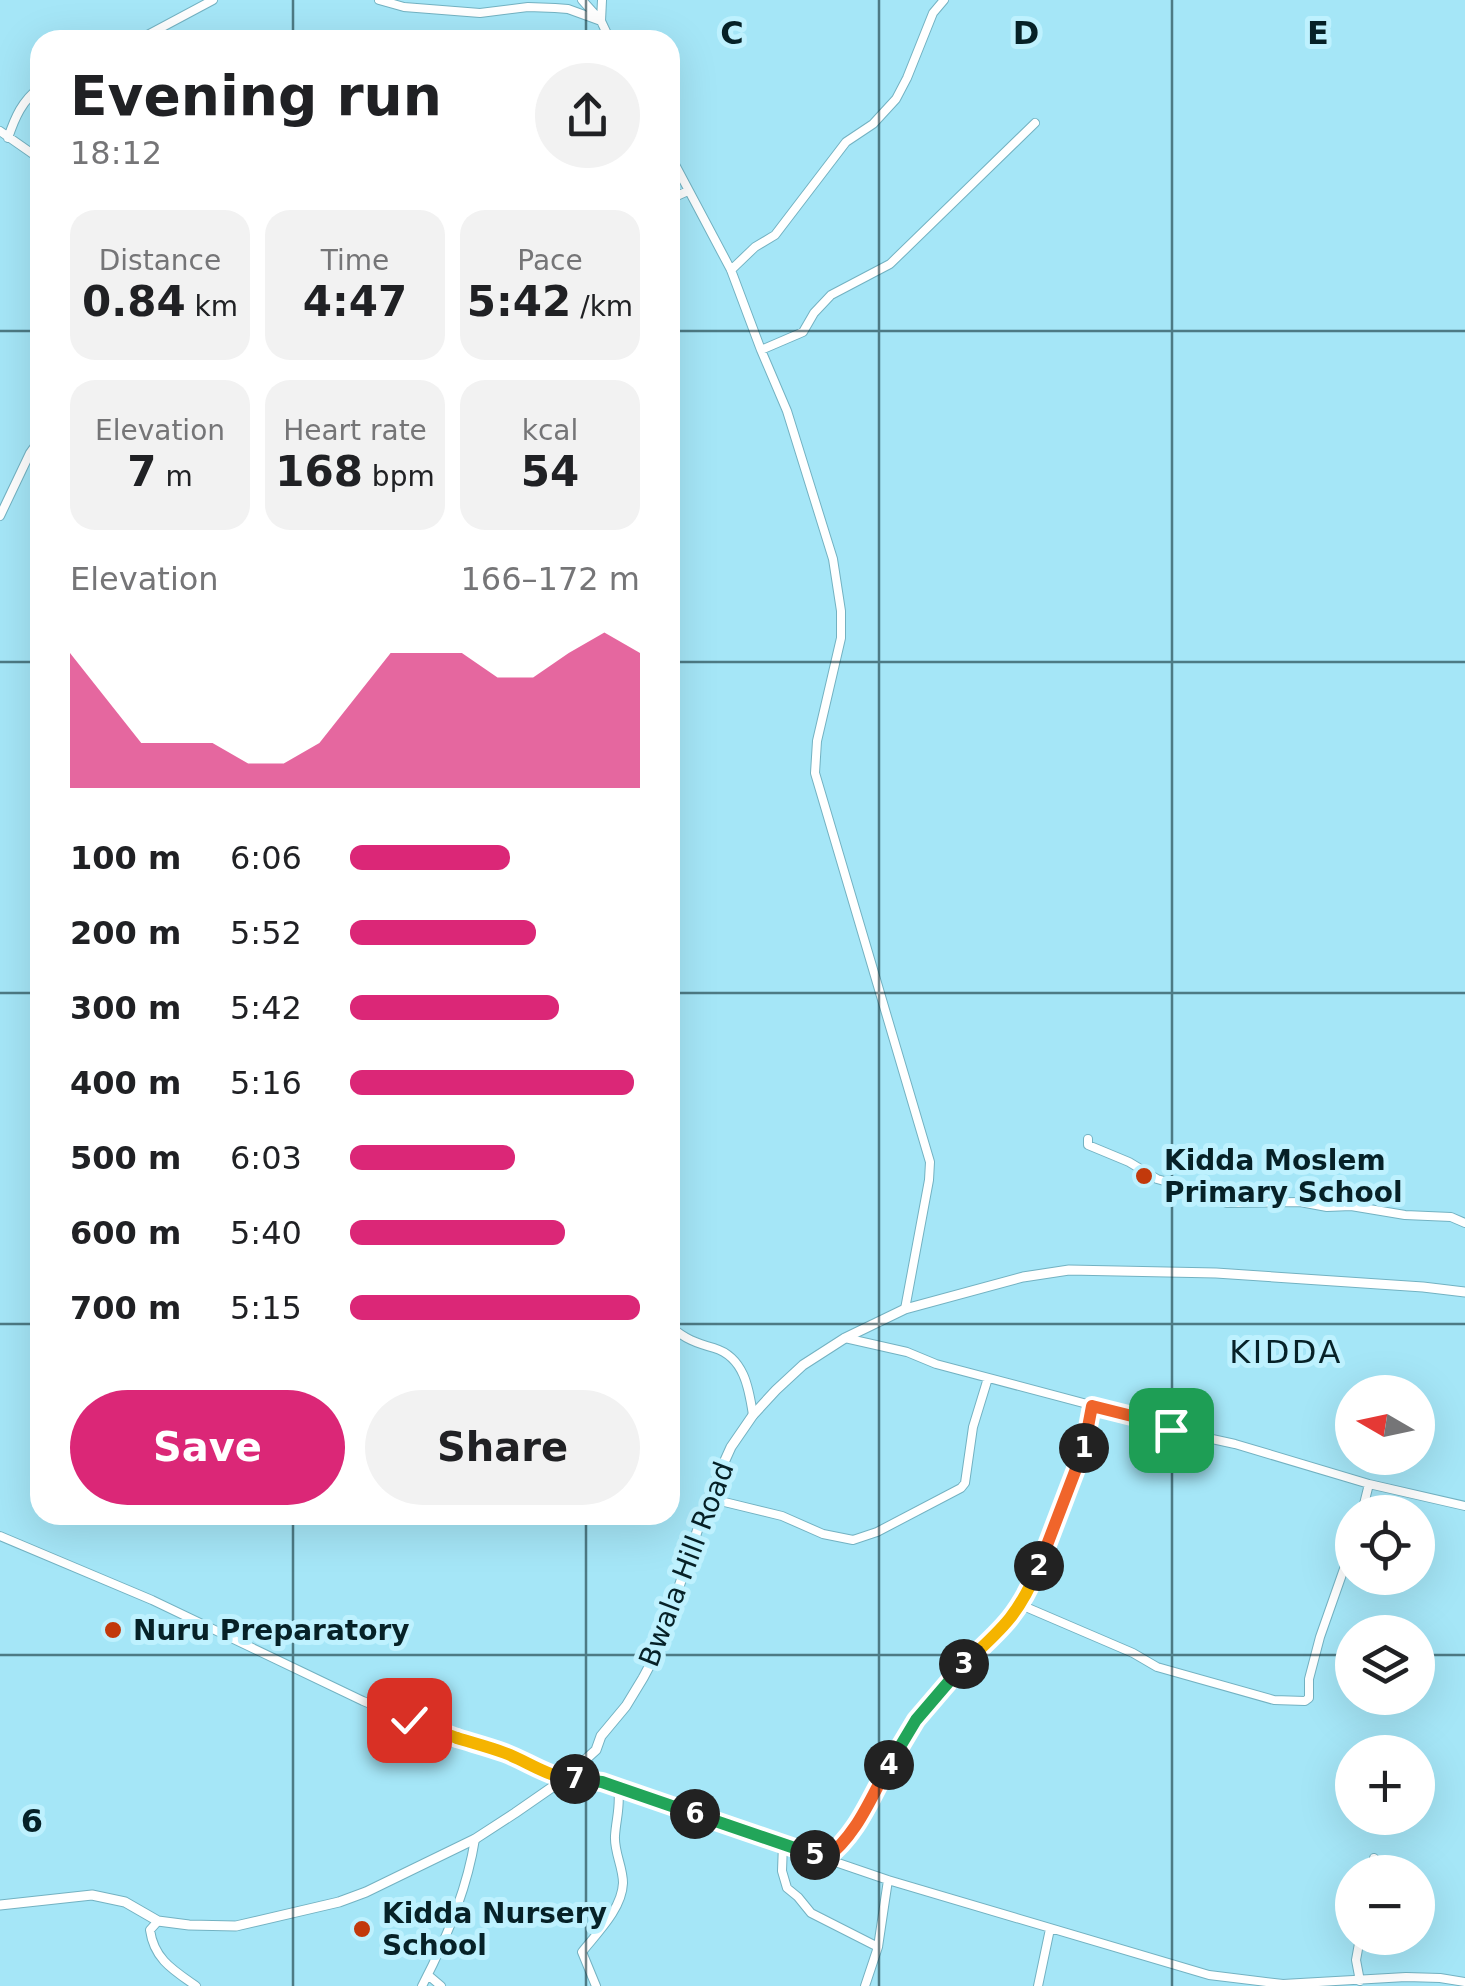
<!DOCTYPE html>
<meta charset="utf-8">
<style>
:root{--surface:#fff;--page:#f2f2f2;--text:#202124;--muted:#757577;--accent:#db2777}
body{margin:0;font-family:"DejaVu Sans",sans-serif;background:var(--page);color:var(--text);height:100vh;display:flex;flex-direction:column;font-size:38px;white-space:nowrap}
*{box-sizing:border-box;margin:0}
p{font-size:32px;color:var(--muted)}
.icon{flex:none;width:55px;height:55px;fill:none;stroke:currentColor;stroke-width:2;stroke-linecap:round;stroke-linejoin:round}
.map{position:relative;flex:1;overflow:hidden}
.side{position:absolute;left:30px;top:30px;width:650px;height:1495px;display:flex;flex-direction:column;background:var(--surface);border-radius:30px;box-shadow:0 10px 40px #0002}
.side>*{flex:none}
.needle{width:65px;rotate:279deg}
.buttons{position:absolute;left:1335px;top:1375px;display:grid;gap:20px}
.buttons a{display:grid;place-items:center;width:100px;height:100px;border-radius:50%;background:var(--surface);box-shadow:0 10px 40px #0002;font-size:50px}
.pin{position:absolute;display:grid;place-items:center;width:85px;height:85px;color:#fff;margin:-42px;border-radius:20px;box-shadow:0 5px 15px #0006}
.km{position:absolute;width:50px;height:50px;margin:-25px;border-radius:50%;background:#222;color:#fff;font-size:28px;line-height:50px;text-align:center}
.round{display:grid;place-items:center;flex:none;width:105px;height:105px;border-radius:52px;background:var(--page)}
.head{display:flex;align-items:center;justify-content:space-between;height:170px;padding:0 40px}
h1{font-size:55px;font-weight:800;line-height:75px}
.figures{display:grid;grid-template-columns:repeat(3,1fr);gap:15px;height:170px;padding:10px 40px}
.figures div{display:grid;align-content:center;border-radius:25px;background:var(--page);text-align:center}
.figures b{font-size:42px;font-weight:800}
.figures small{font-size:28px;font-weight:400}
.figures p{font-size:28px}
.chart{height:280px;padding:20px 40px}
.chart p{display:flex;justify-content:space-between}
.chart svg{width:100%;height:180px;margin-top:10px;fill:var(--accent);opacity:.7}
.button{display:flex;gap:20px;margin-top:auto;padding:20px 40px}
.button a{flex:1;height:115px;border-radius:60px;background:var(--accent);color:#fff;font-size:40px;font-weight:800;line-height:115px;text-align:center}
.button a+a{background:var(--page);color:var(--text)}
ul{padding:0 40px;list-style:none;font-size:32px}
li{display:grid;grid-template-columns:160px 120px 1fr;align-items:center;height:75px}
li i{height:25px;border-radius:12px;background:var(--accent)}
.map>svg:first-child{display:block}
</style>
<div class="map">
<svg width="1465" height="1986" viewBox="0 0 1465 1986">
<rect width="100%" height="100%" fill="#a5e6f7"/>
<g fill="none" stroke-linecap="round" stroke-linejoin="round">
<g stroke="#73b2c2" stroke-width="10">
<path id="minor" d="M379,0l25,7 76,6 48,-6 27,1 13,1 33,12 -19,-21
M602,0l-1,21 9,19
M115,40l25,-1 73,-39
M0,131l40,28
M8,138c7,-21 14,-37 32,-51
M670,155l61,115 30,80 26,61 46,148 8,52v27l-24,103 -2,32 115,389 -1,18 -24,129
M670,199l18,-8
M731,270l24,-23 20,-12 71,-93 27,-18 23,-25 11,-21 26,-65 11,-13
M761,350l42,-18 11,-19 17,-18 59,-31 145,-141
M0,516l30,-63 10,-14
M1088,1139v6l41,17 28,17 32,9 38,15 73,-1 27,5 24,-1 54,9 46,2 14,6
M670,1326c15,13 26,17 44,22 30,9 35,40 39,67
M845,1338l62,14 29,12 200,53 35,13 64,14 134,40 96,22
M708,1498l74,18 41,18 30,6 24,-8 84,-44 4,-5 8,-56 15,-49
M1362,1512l7,-28
M0,1536l152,64 211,101 46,19 97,33 32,16 26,10 37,3 287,98 321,95 74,9 123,-7 34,1 25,4
M1021,1605l112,48 24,14 117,33 31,1 4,-3v-19l11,-42 32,-91
M783,1844l-1,27 5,17 11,9 13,16 67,34
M825,1859l16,-12 14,-18 61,-109 46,-54 42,-39 23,-33 56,-145 9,-43
M1372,1872l2,-14
M158,1921l-8,9c4,29 23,40 46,56
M428,1975l13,11
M1360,1981l-4,-21 4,-22
M422,1986c24,-46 45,-96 53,-147
M596,1986l-14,-34c15,-19 40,-43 41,-69 0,-16 -9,-31 -8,-47 1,-17 6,-31 3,-48
M865,1986l13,-39 10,-67
M1038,1986l12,-57"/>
</g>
<g stroke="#73b2c2" stroke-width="11">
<path id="tertiary" d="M0,1905l92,-10 33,7 33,19 31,4 47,1 103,-24 27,-10 109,-53 40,-26 49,-34 32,-29 5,-14 25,-30 17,-28 16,-30 49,-150 23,-51 22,-32 23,-25 27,-25 42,-27 60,-29 118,-32 46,-7 147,3 207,14 42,5"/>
</g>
<use href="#minor" stroke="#fff" stroke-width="8"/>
<use href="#tertiary" stroke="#fff" stroke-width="9"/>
</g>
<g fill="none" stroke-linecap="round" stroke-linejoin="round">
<g stroke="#fff" stroke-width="20">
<path id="split-1" d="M1084,1448l8,-42 44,11 35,13"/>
</g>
<g stroke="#fff" stroke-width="20">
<path id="split-2" d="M1039,1566l45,-118"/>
</g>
<g stroke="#fff" stroke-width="20">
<path id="split-3" d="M964,1664c38,-35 55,-49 75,-98"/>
</g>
<g stroke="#fff" stroke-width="20">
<path id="split-4" d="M889,1765l27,-45 48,-56"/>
</g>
<g stroke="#fff" stroke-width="20">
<path id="split-5" d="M815,1855l10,4c32,-24 45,-60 64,-94"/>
</g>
<g stroke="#fff" stroke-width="20">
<path id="split-6" d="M695,1814l120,41"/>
</g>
<g stroke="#fff" stroke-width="20">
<path id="split-7" d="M575,1779l27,3 93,32"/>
</g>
<g stroke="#fff" stroke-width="20">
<path id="split-8" d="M457,1738c16,5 32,9 48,15 24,9 44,25 70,26"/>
</g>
<g stroke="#fff" stroke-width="20">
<path id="split-9" d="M409,1720l48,18"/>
</g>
<use href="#split-1" stroke="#f0652b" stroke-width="12"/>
<use href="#split-2" stroke="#f0652b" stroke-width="12"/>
<use href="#split-3" stroke="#f5b400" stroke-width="12"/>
<use href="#split-4" stroke="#22a559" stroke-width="12"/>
<use href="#split-5" stroke="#f0652b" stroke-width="12"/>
<use href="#split-6" stroke="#22a559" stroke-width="12"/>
<use href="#split-7" stroke="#22a559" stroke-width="12"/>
<use href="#split-8" stroke="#f5b400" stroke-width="12"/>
<use href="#split-9" stroke="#f5b400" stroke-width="12"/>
</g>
<path fill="none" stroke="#062127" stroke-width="2.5" stroke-opacity="0.55" d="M293,0v40M586,0v40M879,0v1986M1172,0v1986M0,331h40M670,331h795M0,662h40M670,662h795M0,993h40M670,993h795M0,1324h40M670,1324h795M293,1515v471M586,1515v471M0,1655h1352M1418,1655h47"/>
<g fill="#c2390b" stroke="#bef1fe" stroke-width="4">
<circle cx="1144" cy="1176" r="10"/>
<circle cx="113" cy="1630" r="10"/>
<circle cx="362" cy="1929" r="10"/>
</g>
<g text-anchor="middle" stroke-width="10" stroke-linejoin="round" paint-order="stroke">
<g font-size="28" font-weight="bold" fill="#062127" stroke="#bef1fe" text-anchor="start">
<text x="1164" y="1170">Kidda Moslem<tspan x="1164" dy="32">Primary School</tspan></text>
<text x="133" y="1640">Nuru Preparatory</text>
<text x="382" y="1923">Kidda Nursery<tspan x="382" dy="32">School</tspan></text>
</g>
<g font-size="28" fill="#062127" stroke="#bef1fe">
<text transform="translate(686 1564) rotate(-69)" y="10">Bwala Hill Road</text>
</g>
<g font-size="32" letter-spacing="2.5" fill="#062127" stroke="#bef1fe">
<text x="1286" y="1363">KIDDA</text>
</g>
</g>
<g font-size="32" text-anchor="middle" font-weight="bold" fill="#062127" stroke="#bef1fe" stroke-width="10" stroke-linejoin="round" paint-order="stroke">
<text x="732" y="44">C</text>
<text x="1026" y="44">D</text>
<text x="1318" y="44">E</text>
<text x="32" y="1832">6</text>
</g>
</svg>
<div class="buttons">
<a><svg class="needle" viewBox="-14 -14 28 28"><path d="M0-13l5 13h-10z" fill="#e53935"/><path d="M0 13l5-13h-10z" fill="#757577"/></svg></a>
<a><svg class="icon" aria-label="locate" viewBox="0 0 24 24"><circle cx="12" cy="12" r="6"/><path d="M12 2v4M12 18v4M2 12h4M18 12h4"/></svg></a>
<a><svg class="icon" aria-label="layers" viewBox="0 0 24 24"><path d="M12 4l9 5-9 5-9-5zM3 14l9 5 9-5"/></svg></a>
<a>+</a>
<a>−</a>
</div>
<div class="pin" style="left:1171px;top:1430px;background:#1e9e55"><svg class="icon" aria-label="arrive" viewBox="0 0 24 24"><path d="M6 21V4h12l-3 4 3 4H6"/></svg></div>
<div class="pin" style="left:409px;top:1720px;background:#d93025"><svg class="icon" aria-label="check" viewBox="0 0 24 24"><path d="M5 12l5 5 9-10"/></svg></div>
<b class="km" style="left:1084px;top:1448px">1</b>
<b class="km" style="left:1039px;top:1566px">2</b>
<b class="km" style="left:964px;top:1664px">3</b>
<b class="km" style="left:889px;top:1765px">4</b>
<b class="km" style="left:815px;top:1855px">5</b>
<b class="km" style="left:695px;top:1814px">6</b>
<b class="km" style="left:575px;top:1779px">7</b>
<section class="side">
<div class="head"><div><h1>Evening run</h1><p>18:12</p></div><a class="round"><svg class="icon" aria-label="share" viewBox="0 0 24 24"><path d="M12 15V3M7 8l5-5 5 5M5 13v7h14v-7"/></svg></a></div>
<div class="figures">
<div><p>Distance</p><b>0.84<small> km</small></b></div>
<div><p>Time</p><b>4:47</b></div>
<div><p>Pace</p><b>5:42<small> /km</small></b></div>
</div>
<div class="figures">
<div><p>Elevation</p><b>7<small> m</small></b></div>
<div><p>Heart rate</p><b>168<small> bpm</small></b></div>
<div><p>kcal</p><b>54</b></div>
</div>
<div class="chart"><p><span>Elevation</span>166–172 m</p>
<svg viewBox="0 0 160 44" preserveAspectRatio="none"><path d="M0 44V11L10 22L20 33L30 33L40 33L50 38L60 38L70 33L80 22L90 11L100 11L110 11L120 17L130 17L140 11L150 6L160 11V44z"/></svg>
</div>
<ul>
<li><b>100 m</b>6:06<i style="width:55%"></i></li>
<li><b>200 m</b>5:52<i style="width:64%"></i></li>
<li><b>300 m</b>5:42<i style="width:72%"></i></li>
<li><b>400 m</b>5:16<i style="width:98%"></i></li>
<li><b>500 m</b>6:03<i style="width:57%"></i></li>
<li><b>600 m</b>5:40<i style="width:74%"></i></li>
<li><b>700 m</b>5:15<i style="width:100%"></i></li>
</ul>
<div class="button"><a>Save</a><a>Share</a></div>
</section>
</div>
